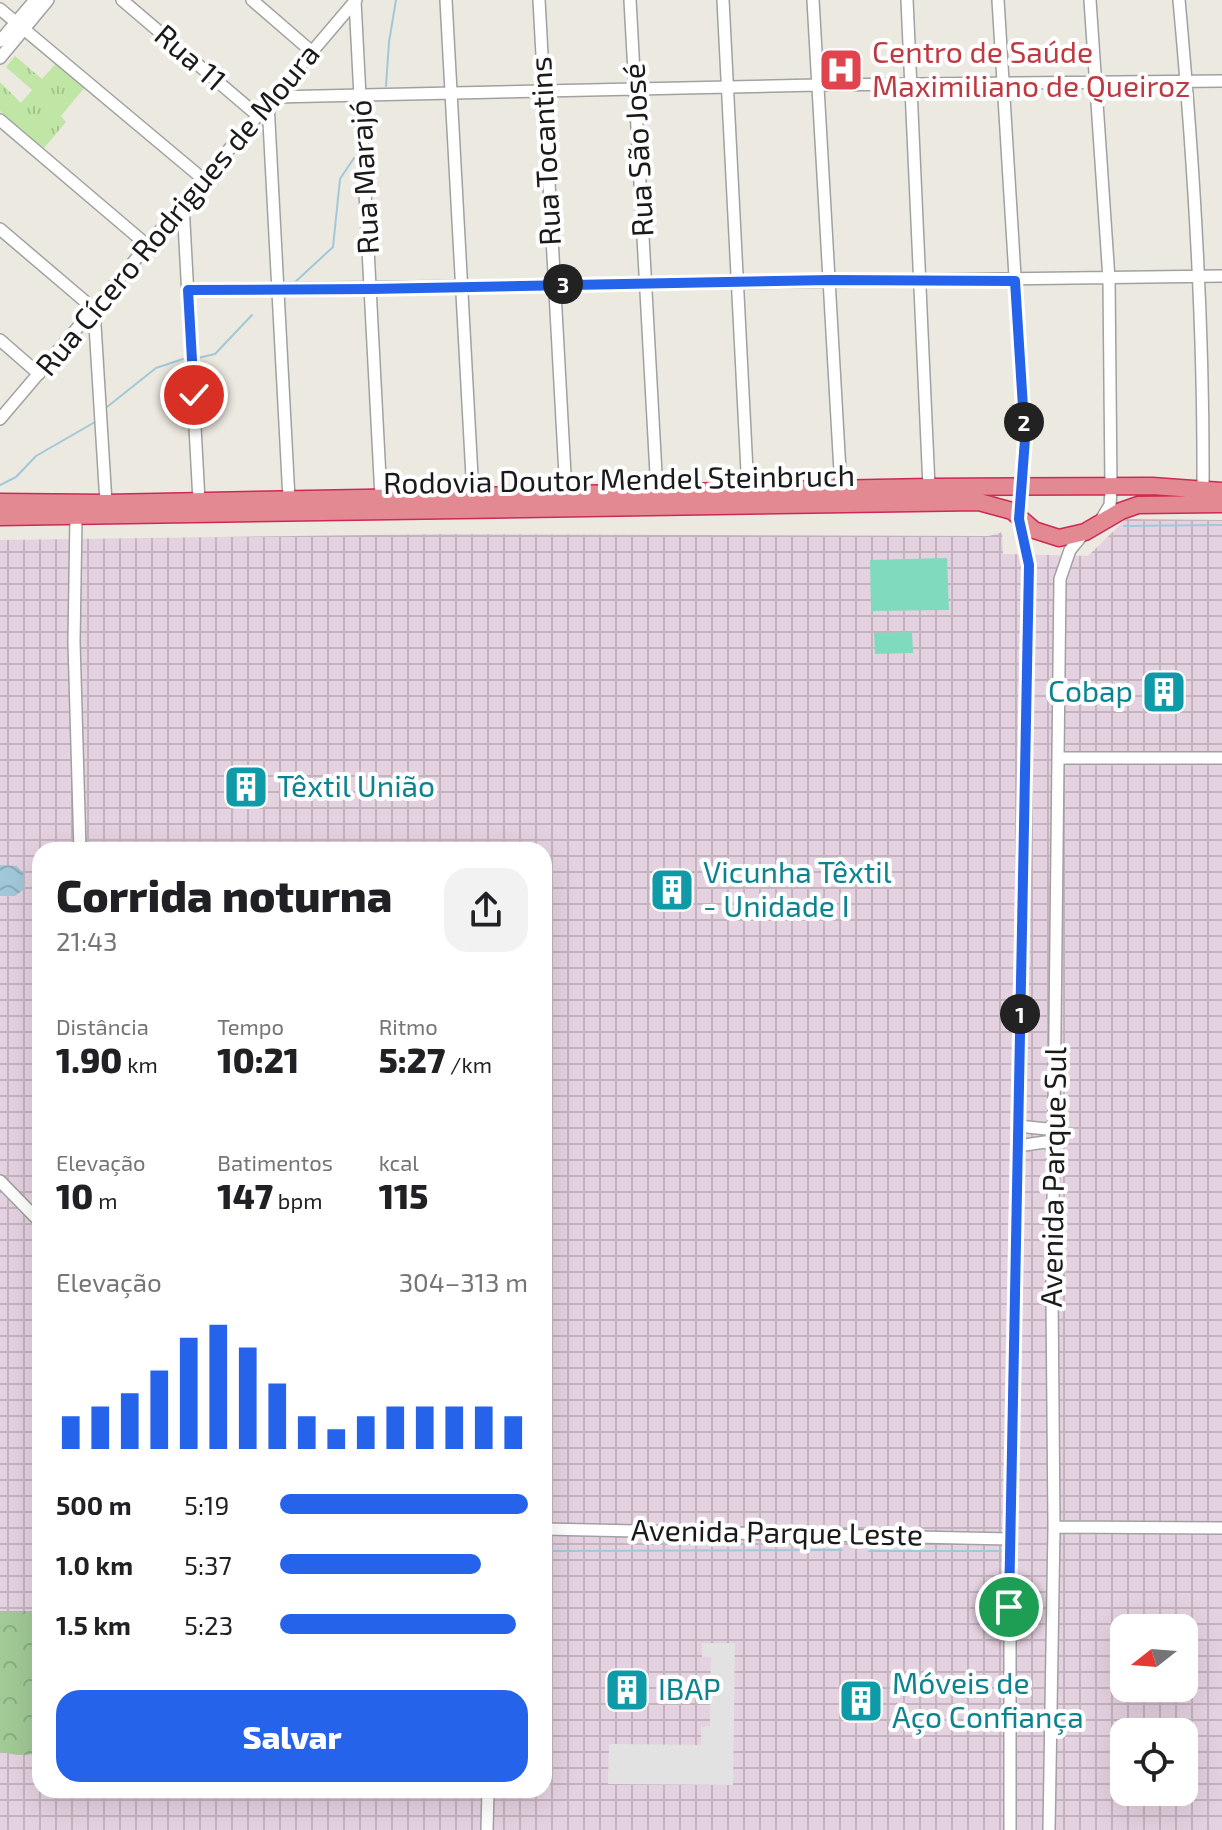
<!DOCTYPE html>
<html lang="pt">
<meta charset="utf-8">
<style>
:root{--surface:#fff;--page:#f2f2f2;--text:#202124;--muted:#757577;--accent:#2563eb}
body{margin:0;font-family:"Exo 2",sans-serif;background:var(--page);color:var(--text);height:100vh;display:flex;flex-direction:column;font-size:30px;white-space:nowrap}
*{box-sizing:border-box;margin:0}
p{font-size:26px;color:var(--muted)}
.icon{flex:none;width:44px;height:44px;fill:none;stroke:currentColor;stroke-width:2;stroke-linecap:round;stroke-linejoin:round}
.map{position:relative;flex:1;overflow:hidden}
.details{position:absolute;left:32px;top:842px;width:520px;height:956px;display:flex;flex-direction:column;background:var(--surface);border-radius:24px;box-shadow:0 8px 32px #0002}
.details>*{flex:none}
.needle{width:52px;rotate:253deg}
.buttons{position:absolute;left:1110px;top:1614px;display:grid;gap:16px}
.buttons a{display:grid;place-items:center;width:88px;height:88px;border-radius:16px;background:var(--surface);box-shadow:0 8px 32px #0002;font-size:40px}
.pin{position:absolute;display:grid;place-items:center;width:68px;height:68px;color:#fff;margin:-34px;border:4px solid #fff;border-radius:50%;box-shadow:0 2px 8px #0007}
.km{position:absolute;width:40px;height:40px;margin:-20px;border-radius:50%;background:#222;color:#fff;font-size:22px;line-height:40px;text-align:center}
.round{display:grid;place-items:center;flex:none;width:84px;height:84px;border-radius:24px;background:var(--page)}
.summary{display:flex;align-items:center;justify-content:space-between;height:136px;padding:0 24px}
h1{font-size:44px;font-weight:800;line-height:60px}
.figures{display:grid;grid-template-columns:repeat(3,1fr);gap:12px;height:136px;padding:8px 24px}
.figures div{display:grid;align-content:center}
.figures b{font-size:34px;font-weight:800}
.figures small{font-size:22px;font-weight:400}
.figures p{font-size:22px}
.chart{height:224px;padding:16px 24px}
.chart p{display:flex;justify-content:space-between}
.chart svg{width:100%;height:144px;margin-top:8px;stroke:var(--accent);stroke-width:6}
.primary-button{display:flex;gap:16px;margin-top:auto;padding:16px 24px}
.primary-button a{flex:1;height:92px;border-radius:24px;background:var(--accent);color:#fff;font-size:32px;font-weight:800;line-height:92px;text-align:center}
ul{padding:0 24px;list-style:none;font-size:26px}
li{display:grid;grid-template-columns:128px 96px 1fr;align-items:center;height:60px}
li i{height:20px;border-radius:10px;background:var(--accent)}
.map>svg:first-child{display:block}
</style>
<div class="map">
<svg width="1222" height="1830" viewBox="0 0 1222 1830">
<defs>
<pattern id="industrial-grid" width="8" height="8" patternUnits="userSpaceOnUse" patternTransform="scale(2)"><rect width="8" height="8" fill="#e5d2e0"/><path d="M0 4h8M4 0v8" fill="none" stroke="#c4b4c0"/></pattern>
<pattern id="grass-tufts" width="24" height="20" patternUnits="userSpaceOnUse" patternTransform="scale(2)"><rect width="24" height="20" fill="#c0e6a6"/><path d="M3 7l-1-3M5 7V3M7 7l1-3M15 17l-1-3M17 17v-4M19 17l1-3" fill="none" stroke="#a4c58e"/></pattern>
<pattern id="forest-crowns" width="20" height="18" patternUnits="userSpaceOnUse" patternTransform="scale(2)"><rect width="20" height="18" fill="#a1ca96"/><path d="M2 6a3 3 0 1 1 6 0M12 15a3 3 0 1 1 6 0" fill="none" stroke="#8aad81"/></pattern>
<pattern id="water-waves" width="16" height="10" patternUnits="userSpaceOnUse" patternTransform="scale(2)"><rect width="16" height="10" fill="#a1c8d9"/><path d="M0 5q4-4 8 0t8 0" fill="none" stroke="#8aabba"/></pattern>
</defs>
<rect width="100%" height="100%" fill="#ece9e0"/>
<path fill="url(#industrial-grid)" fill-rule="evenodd" d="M1126,519l96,1v1310h-1222v-1290l445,-6 544,2 13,-4 1,22 85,2zM40,850h504v940h-504zM1124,1628h60v60h-60zM1124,1732h60v60h-60z"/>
<path fill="url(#grass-tufts)" d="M15,56l27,23 15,-17 28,25 -24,29 5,6 -22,26 -18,-12 -26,-25v-29l21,21 11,-13 -26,-23z"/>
<path fill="url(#forest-crowns)" d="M0,1611h40v143l-22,1 -18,-3z"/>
<path fill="#7fdabe" d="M947,558l2,52 -78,1 -1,-51z
M912,632l1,21 -38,1 -1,-21z"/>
<path fill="#e2e2e2" d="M702,1643h33l-2,142 -125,-1 1,-40 92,1v-18l9,-1 1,-69h-9z"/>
<path fill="url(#water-waves)" d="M0,865l17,1 6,7v17l-8,6h-15z"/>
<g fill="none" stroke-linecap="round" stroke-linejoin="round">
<path stroke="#a1c8d9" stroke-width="2" d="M386,86l3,-44 7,-42
M294,283l39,-36 7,-68 14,-21
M198,358l17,-4 37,-39
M107,407l49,-39 27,-9
M0,485l16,-8 20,-21 59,-34
M1124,526l98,-1
M544,1551l298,-1
M869,1551h132"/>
<g stroke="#a1a1a1" stroke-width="14">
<path id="minor" d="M122,0l135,115
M252,0l59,51
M446,0l27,495
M539,0l27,493
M630,0l27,492
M723,0l25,491
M813,0l28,489
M907,0l22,487
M998,0l27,439 -6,80 10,46 -19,974v291
M1090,0l19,279 2,210 -1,16 -9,15
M1179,0c15,163 25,326 24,490
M355,1l26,496
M0,9l203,170
M0,41l35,-41
M0,58l48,-58
M274,97l543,-12 405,-4
M268,103l21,396
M0,120l147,125
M183,204l16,297
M0,229l94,80 12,194
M188,290l1034,-14
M0,340l39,34
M0,419l356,-419
M76,517l-2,125 6,208
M1058,758h164
M1018,1126l29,3 7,-4
M1018,1146l27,-4 9,4
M0,1181l40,41
M1054,1527l168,1
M544,1529l466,10
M487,1830l1,-40
M1049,1830l5,-303 -2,-232 8,-716 10,-29 14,-17"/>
</g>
<g stroke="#ce2954" stroke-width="19">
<path id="highway" d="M0,502l106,1 823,-16 223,-1 70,5
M0,517l979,-15 33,9 22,19 25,8 26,-6 36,-21 17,-6 84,-1"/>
</g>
<use href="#minor" stroke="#fff" stroke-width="11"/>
<use href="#highway" stroke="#e28992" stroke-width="16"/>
</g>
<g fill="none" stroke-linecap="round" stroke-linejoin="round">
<g stroke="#fff" stroke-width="16">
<path id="route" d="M194,395l-6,-105 183,-1 459,-9 185,1 10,158 -6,80 10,46 -20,1042"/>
</g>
<use href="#route" stroke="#2563eb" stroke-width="10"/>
</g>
<defs>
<g id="hospital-square" transform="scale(2.3)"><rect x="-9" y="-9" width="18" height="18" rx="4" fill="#e0444e" stroke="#fff"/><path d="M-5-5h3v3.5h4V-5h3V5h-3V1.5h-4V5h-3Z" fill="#fff"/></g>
<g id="building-square" transform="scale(2.3)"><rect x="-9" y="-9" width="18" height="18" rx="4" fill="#0f9aa8" stroke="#fff"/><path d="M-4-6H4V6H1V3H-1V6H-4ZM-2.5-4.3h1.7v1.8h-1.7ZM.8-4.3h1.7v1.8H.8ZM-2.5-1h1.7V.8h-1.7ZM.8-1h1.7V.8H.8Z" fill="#fff"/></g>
</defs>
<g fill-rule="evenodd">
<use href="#hospital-square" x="841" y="70"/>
<use href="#building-square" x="1164" y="692"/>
<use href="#building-square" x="246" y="787"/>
<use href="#building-square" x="672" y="890"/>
<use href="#building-square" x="627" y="1690"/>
<use href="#building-square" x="861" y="1701"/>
</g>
<g text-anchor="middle" stroke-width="8" stroke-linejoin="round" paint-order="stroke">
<g font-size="30" fill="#be3a42" stroke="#fff" text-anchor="start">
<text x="872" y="63">Centro de Saúde<tspan x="872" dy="34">Maximiliano de Queiroz</tspan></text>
</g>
<g font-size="30" fill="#1a1a1a" stroke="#fff">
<text transform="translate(190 58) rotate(41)" y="10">Rua 11</text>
<text transform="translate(639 150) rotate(-93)" y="10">Rua São José</text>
<text transform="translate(546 151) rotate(-93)" y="10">Rua Tocantins</text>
<text transform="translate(365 177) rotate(-93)" y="10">Rua Marajó</text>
<text transform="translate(178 210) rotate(-50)" y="10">Rua Cícero Rodrigues de Moura</text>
<text transform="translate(619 480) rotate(-1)" y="10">Rodovia Doutor Mendel Steinbruch</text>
<text transform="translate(1054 1177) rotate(-89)" y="10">Avenida Parque Sul</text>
<text transform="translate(777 1533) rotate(1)" y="10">Avenida Parque Leste</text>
</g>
<g font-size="30" fill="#0d838f" stroke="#fff" text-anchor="start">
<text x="1133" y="702" text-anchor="end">Cobap</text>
<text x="277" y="797">Têxtil União</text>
<text x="703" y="883">Vicunha Têxtil<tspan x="703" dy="34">- Unidade I</tspan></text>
<text x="892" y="1694">Móveis de<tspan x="892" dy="34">Aço Confiança</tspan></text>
<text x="658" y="1700">IBAP</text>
</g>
</g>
</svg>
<div class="buttons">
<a><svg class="needle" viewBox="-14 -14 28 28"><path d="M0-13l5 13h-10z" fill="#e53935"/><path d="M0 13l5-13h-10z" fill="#757577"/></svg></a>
<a><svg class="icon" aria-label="locate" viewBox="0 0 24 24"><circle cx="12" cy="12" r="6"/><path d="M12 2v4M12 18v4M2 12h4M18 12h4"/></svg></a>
</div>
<div class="pin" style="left:1009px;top:1607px;background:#1e9e55"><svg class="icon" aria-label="arrive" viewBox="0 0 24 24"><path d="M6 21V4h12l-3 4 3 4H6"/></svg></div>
<div class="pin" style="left:194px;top:395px;background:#d93025"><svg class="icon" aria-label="check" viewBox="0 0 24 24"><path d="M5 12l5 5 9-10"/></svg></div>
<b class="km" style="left:1020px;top:1014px">1</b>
<b class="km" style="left:1024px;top:422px">2</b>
<b class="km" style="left:563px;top:284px">3</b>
<section class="details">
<div class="summary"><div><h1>Corrida noturna</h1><p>21:43</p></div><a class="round"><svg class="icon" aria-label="share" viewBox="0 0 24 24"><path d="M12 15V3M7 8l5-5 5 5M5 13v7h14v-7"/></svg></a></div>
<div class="figures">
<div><p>Distância</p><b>1.90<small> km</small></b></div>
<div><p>Tempo</p><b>10:21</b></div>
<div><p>Ritmo</p><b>5:27<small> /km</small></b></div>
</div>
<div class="figures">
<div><p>Elevação</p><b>10<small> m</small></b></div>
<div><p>Batimentos</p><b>147<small> bpm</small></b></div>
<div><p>kcal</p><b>115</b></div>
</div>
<div class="chart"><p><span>Elevação</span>304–313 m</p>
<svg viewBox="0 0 160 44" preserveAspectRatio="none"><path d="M5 44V34M15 44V31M25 44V27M35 44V20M45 44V10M55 44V6M65 44V13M75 44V24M85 44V34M95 44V38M105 44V34M115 44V31M125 44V31M135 44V31M145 44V31M155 44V34"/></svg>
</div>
<ul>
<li><b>500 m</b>5:19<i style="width:100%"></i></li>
<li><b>1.0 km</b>5:37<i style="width:81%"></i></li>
<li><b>1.5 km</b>5:23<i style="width:95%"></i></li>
</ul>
<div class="primary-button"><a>Salvar</a></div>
</section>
</div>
